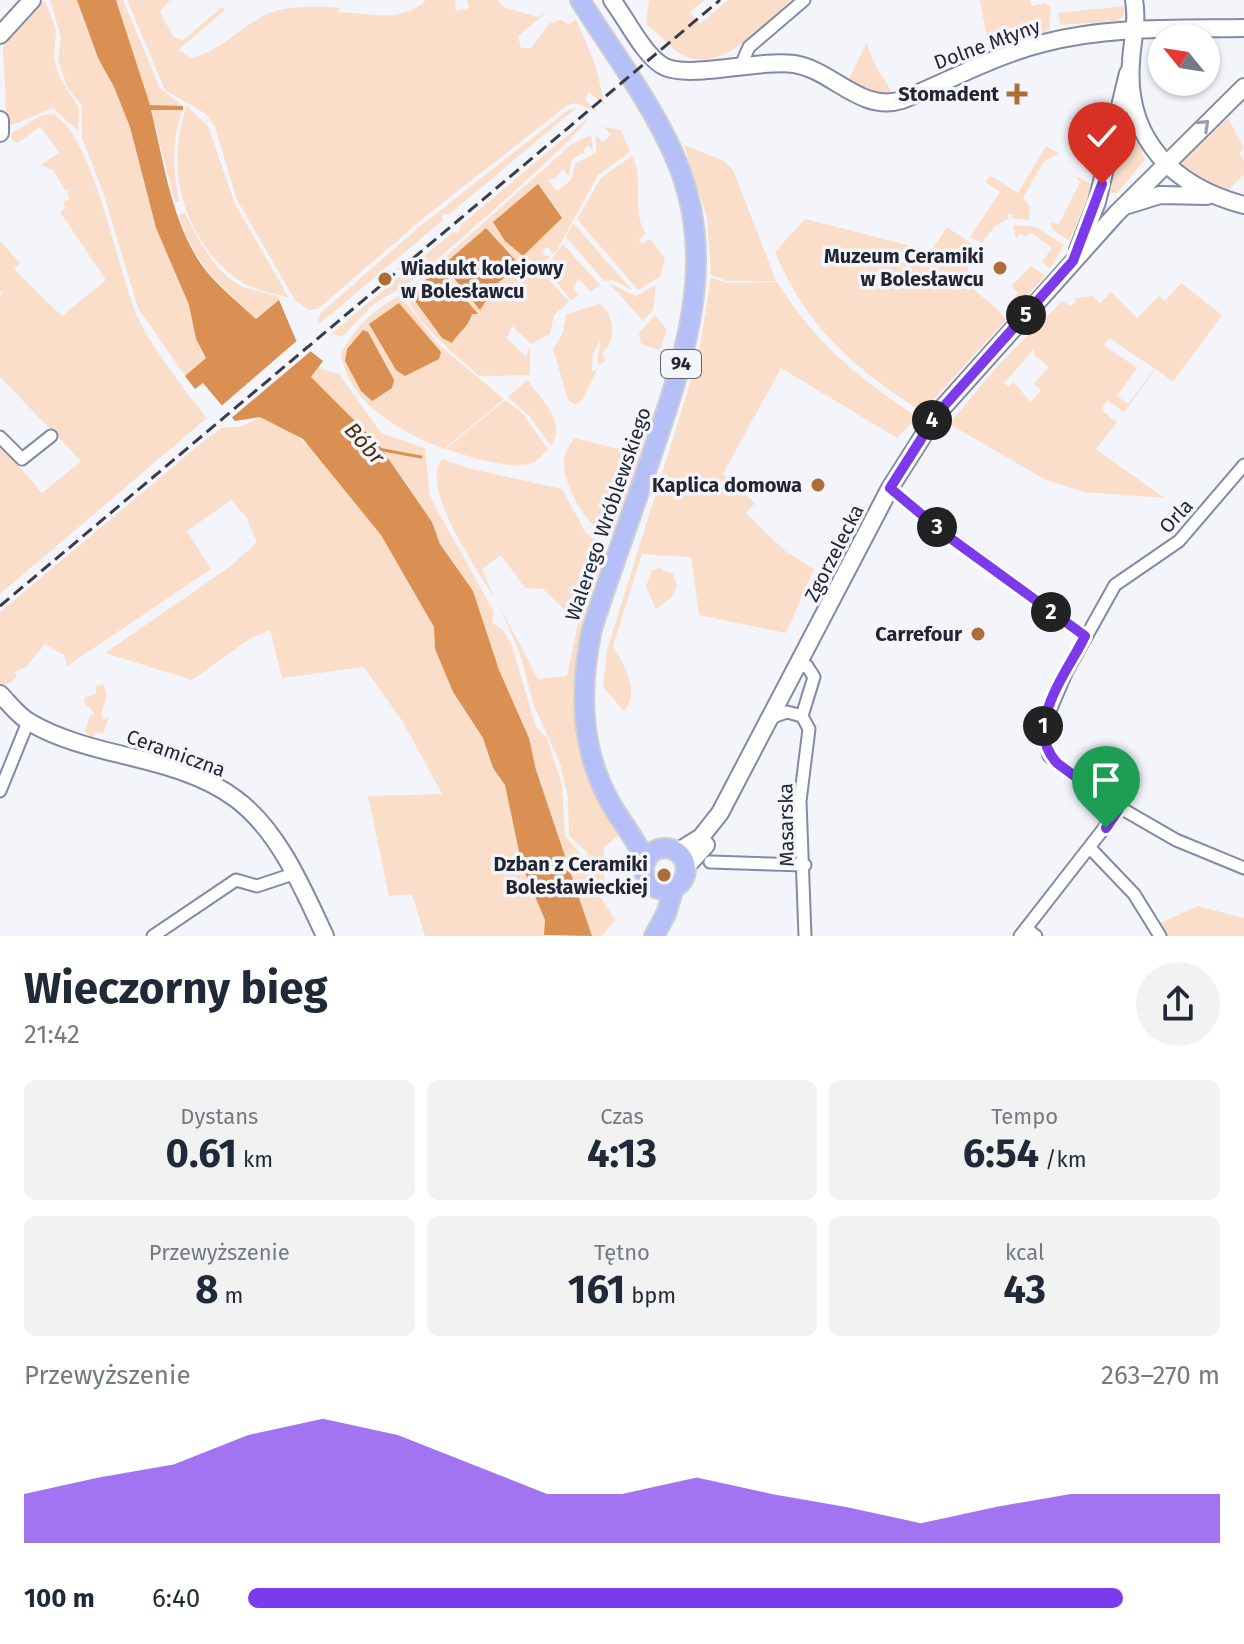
<!DOCTYPE html>
<html lang="pl">
<meta charset="utf-8">
<style>
:root{--surface:#fff;--page:#f2f2f3;--text:#1f2937;--muted:#747a83;--accent:#7c3aed}
body{margin:0;font-family:"Fira Sans",sans-serif;background:var(--page);color:var(--text);height:100vh;display:flex;flex-direction:column;font-size:30px;white-space:nowrap}
*{box-sizing:border-box;margin:0}
p{font-size:26px;color:var(--muted)}
.icon{flex:none;width:44px;height:44px;fill:none;stroke:currentColor;stroke-width:2;stroke-linecap:round;stroke-linejoin:round}
.map{position:relative;height:936px;overflow:hidden}
.drawer{display:flex;flex-direction:column;background:var(--surface);flex:1}
.drawer>*{flex:none}
.needle{width:52px;rotate:300deg}
.tools{position:absolute;left:1148px;top:24px;display:grid;gap:16px}
.tools a{display:grid;place-items:center;width:72px;height:72px;border-radius:50%;background:var(--surface);box-shadow:0 2px 6px #0004;font-size:40px}
.pin{position:absolute;display:grid;place-items:center;width:68px;height:68px;color:#fff;margin:-82px -34px;border-radius:50% 50% 50% 0;rotate:-45deg;box-shadow:0 0 8px #0007}
.pin .icon{rotate:45deg}
.km{position:absolute;width:40px;height:40px;margin:-20px;border-radius:50%;background:#222;color:#fff;font-size:22px;line-height:40px;text-align:center}
.round{display:grid;place-items:center;flex:none;width:84px;height:84px;border-radius:42px;background:var(--page)}
.overview{display:flex;align-items:center;justify-content:space-between;height:136px;padding:0 24px}
h1{font-size:44px;font-weight:700;line-height:60px}
.stats{display:grid;grid-template-columns:repeat(3,1fr);gap:12px;height:136px;padding:8px 24px}
.stats div{display:grid;align-content:center;border-radius:12px;background:var(--page);text-align:center}
.stats b{font-size:40px;font-weight:700}
.stats small{font-size:22px;font-weight:400}
.stats p{font-size:22px}
.chart{height:224px;padding:16px 24px}
.chart p{display:flex;justify-content:space-between}
.chart svg{width:100%;height:144px;margin-top:8px;fill:var(--accent);opacity:.7}
ul{padding:0 24px;list-style:none;font-size:26px}
li{display:grid;grid-template-columns:128px 96px 1fr;align-items:center;height:60px}
li i{height:20px;border-radius:10px;background:var(--accent)}
.map>svg:first-child{display:block}
</style>
<div class="map">
<svg width="1244" height="936" viewBox="0 0 1244 936">
<rect width="100%" height="100%" fill="#f3f5fb"/>
<path fill="#fadec9" fill-rule="evenodd" d="M45,0l11,30 -2,29 5,17 20,32 -1,23 -25,-23 -46,19 -4,-79 4,-11z
M50,0h27l21,58 16,29 16,40 26,101 33,77 7,34 10,20 -21,17 -47,-68 -35,-116 -21,-54v-32l-15,-19 -9,-26 3,-24z
M116,0h7l37,88 23,18 -33,-1z
M127,0h43l-10,12 13,24 9,5 40,-34 3,3 -47,40 14,8c26,-7 43,-25 66,-39 21,-14 58,-13 82,-11l-2,4c31,1 63,12 88,-12h29l1,11 13,-3 -2,-8h31l5,7 36,10 13,-9 -34,28 3,12h10l19,-25 12,-3 6,5 8,-6 19,45 10,41 -16,-13 -4,7 12,13 -21,-9 -8,2 -141,110 -109,94 -9,1 -14,-10 -58,-100 -22,-73 -9,-13 -41,-24z
M649,0h56l-15,12 10,12 28,-24h63c-28,24 -70,78 -112,53 -12,-8 -21,-21 -33,-29z
M980,0h50l2,6 13,-3 6,4 -2,23 -40,17 -3,-8 -6,2 2,8 -12,6z
M1125,6l-1,9 -6,6 -58,4 -2,-12z
M867,42c3,18 17,36 26,53l-20,-1 -26,-11z
M187,106l21,20 27,78 54,94c-17,-5 -39,-9 -52,-19 -54,-40 -73,-113 -50,-173z
M576,108l-125,105 -9,2 1,5 -125,105 2,-11 99,-87 149,-117z
M151,109l32,1c-12,29 -10,61 -4,91l-4,1z
M53,114c40,21 64,152 82,197 10,27 52,83 72,107l-207,176v-150l42,49 39,-32 -81,-84v-81l3,-4 -3,-1v-50l20,22 -6,6 48,47 44,-36 -46,-68 5,-4 -2,-6 7,-3 -3,-5 3,-4h-5l-12,-20 -12,-5 18,-13 -19,-25 -23,16 -6,-4 1,-6 30,-18z
M588,118c-1,12 -157,148 -179,165 -12,8 -26,14 -37,23 -11,9 -19,21 -30,30l-11,-2 122,-102 5,1 3,-8z
M1228,118l16,30 -5,5 5,8v13l-17,17c-16,-7 -41,-12 -46,-30z
M604,127l17,3 9,22 -32,23 -41,75 -5,4 -3,-7 -7,3 3,6h5l-9,14 28,32 -15,13 -4,19 -19,10 -19,-18 -5,12 19,19 4,-10v28l-50,1c-17,-14 -76,-63 -73,-85l165,-147 19,-9 2,15 -6,-5 -4,6 3,3h-6l-9,7 -2,15 -6,-7 -8,9 -7,2 9,11 14,-11 4,-16 21,-11v-18l7,7 8,-7z
M1128,135l7,1 10,13 -3,3 3,8 -28,33h-7l11,-51z
M684,145l40,16 9,9 43,111h-49l-16,-6 -4,-58z
M1046,146l13,8 -15,7 -21,37 7,8 -1,14 -17,-2 1,-4h-6l2,5 -14,7 -13,17 -12,-6 30,-45 -15,-10 6,-6 27,17z
M632,156c13,22 -2,55 14,77l-7,7 4,4 7,-5 15,20 -5,18 -22,13 -61,-71 24,-41z
M1076,176l17,9 -24,56 -16,-11 -3,-8 9,2 21,-42z
M185,213c13,26 33,67 64,76 10,3 20,4 30,8v3l-23,19c-38,-37 -60,-51 -77,-104z
M805,219l126,32 16,-24 28,19 2,4c-27,41 10,41 29,70l-84,92c-67,-43 -116,-85 -147,-160z
M573,223l59,67 -19,-10 -9,1 -38,-44z
M1013,225l23,2 28,18 -14,24 -8,-7 10,-14 -22,-16 -4,5 -6,-4 -4,6z
M563,244l37,41 -9,7 -13,-14 -4,11 4,6 -7,5 -26,-32z
M1031,266l14,10 -32,36 -6,-6 11,-13 -7,-7z
M711,278l17,5 49,-1c41,64 78,93 140,135l-20,21 -116,-70 -58,106 32,29 -9,10 39,38 29,18 -28,64 -87,-18 -8,-58 -49,-3 -29,92c11,21 28,43 11,65l-21,-24 4,-37 91,-292z
M609,283l27,13 20,-11 -3,25 -10,11z
M1181,283l41,32 -49,67 -17,-13 -32,43 -17,-12 -6,10 16,12 -21,27 68,49 -80,-6 -38,-12 -97,-56 51,-61 62,-62 8,5 6,-5 -2,-3 19,-2 7,7 11,-11 26,26 22,-22 6,5zM1109,338l46,31 -27,35 -11,-8 20,-28 -33,-23zM1034,349v6l15,12 -15,17 7,6 -10,12 -18,-20 -4,5 -5,-4z
M400,295l39,50 65,54 -60,50c-44,-18 -93,-43 -103,-94 11,-27 35,-46 59,-60z
M600,304c16,10 16,40 2,49l3,8 -5,4 -3,-3 4,-24 -8,16 -1,18 6,-4 -15,31 -8,6 -7,-6 -15,-50 10,-16 3,-19z
M655,315l12,15 -7,20 -19,-6 -2,-11z
M318,368l21,6 42,59 44,15 5,49 64,115 -2,11 11,7 9,16 24,81 11,11 15,47 3,51 20,23 4,19 26,42 -13,16h-10l-56,-166 -7,-32 -30,-68 -26,-79 -33,-47 -8,-22 -53,-77 -69,-69z
M527,380c14,18 40,43 24,66l-22,-30 -21,-19z
M663,390l-49,145h-10c-19,-13 -41,-50 -40,-73 0,-9 6,-17 10,-24l62,15z
M505,400l17,13 26,36c-4,4 -8,10 -14,13 -17,10 -69,-6 -88,-13z
M260,417l26,10 34,29 61,79 45,77 8,15 1,22 18,43 30,46 10,30 12,17 17,81 23,54v16h-120l-13,-42 -23,2 -21,-100 74,-2 -39,-72 -39,-55 -82,11 -12,-48 -19,8 -59,42 -87,-27 126,-87 26,-24 -11,-25 -15,-17 -44,31 24,38 -144,97 -3,-11 -19,-11 -19,23 -11,5 2,5 -13,10 -4,-3v-72l205,-172 17,-12 21,-2z
M443,459l24,9 95,21 24,44 22,16c0,29 -19,60 -26,89 -19,80 8,124 41,194l-19,15 1,50 -13,-19 -5,-26 -18,-16 -1,-38 -8,-35 -26,-57 -14,-52 -21,-49 39,74 29,-3 11,-53 -35,-34 -18,-1 -24,-33 -19,14 13,30c-16,-27 -78,-114 -52,-140z
M659,568l14,6 4,12 -6,12 -15,11 -10,-23 6,-16z
M103,684l4,11 -6,19 3,6 5,-3 -6,17 -8,-2 -3,7 -7,-8 5,-15 5,-2 -11,-12 1,-5 11,-3v-8z
M1197,906l47,12v18h-84l-6,-10z"/>
<path fill="#da9052" d="M77,0h39l34,105 33,1v4h-32c13,52 21,118 56,162 15,18 32,31 49,47l23,-19 17,40 27,21 -12,16 68,68 53,77 8,22 33,47 26,79 30,68 7,32 56,166 -48,-1 1,-15 -23,-54 -17,-81 -12,-17 -10,-30 -30,-46 -18,-43 -1,-22 -53,-92 -78,-96 -43,-22 -25,4 -32,-38 -8,6 -10,-13 21,-18 -10,-19 -7,-34 -33,-77 -26,-101 -16,-40 -16,-29z
M538,184l24,34 -39,38 -18,-15 -12,-19z
M486,228l33,36 -21,19 -18,27 -37,-45z
M439,268l39,46h-6c-4,14 -13,17 -20,29l-10,-5 -32,-44z
M399,303l42,49 -2,7 -34,17 -9,-6 -27,-46z
M363,330l5,2 26,48 -2,8 -20,13 -11,-10 -16,-30 2,-12z"/>
<path fill="#f3f5fb" d="M300,338l17,13h-6l-82,69 -10,-12z"/>
<g fill="none" stroke-linecap="round" stroke-linejoin="round">
<path stroke="#da9052" stroke-width="3" d="M378,449l43,8"/>
<g stroke="#838aa7" stroke-width="15">
<path id="street" d="M741,65l8,-18 55,-47
M0,437l22,22 29,-23
M1244,465l-65,76 -64,44 -48,86 -24,56 6,29 49,39 78,45 68,28
M890,488l57,47 138,101
M798,667l9,-1 7,11 -12,39 7,13 -9,72 5,135
M770,718l17,-6 15,4
M0,791l28,-69
M1090,848l44,46 26,42
M710,862l95,3
M1026,928l10,8
M153,936l83,-56 21,6 36,-12
M1020,936l99,-127"/>
</g>
<g stroke="#838aa7" stroke-width="20">
<path id="secondary" d="M612,0c14,18 33,58 53,67 27,12 94,-8 129,-3 39,6 66,49 108,36 47,-19 93,-45 142,-57 64,-17 134,-14 200,-15
M1134,0c4,21 -2,41 -3,62 -6,78 44,125 113,143
M0,35l32,-35
M0,120v13
M1128,205l32,-10 47,1
M1078,250l19,-48 31,-129
M0,694c9,9 19,23 31,29 62,36 147,32 205,76 43,32 67,90 89,137
M677,852l24,-15 19,-24 170,-325 47,-74 179,-200 128,-127
M686,867l20,-22"/>
</g>
<g stroke="#cfcfd2" stroke-width="22">
<path id="primary" d="M580,0c33,53 73,104 97,162 41,98 8,194 -24,289 -20,60 -42,119 -61,178 -13,61 -12,120 19,175 11,19 27,38 35,58
M644 869a21 21 0 1 1 42 0a21 21 0 1 1-42 0Z
M654,936l12,-22 8,-26"/>
</g>
<use href="#street" stroke="#fff" stroke-width="11"/>
<use href="#secondary" stroke="#fff" stroke-width="16"/>
<use href="#primary" stroke="#b5bff8" stroke-width="18"/>
<path stroke="#393c47" stroke-width="3" stroke-dasharray="12 6" stroke-linecap="butt" d="M0,606l720,-606"/>
</g>
<defs><path id="oneway-chevron" d="M-2-3.5L2.5 0L-2 3.5" fill="none" stroke-width="1.6" stroke-linecap="round" stroke-linejoin="round" transform="scale(2)"/></defs>
<use stroke="#9c9da3" href="#oneway-chevron" transform="translate(1204 125) rotate(-43)"/>
<g fill="none" stroke-linecap="round" stroke-linejoin="round">
<g stroke="#fff" stroke-width="16">
<path id="route" d="M1102,184l-29,77 -136,153 -47,74 56,47 139,101c-17,36 -63,90 -28,127l62,46 -13,19"/>
</g>
<use href="#route" stroke="#7c3aed" stroke-width="10"/>
</g>
<g fill="#ae6d36" stroke="#f3f5fb" stroke-width="3">
<path d="M1013 82h8v8h8v8h-8v8h-8v-8h-8v-8h8z"/>
<circle cx="1000" cy="268" r="8"/>
<circle cx="385" cy="279" r="8"/>
<circle cx="818" cy="485" r="8"/>
<circle cx="978" cy="634" r="8"/>
<circle cx="664" cy="875" r="8"/>
</g>
<g text-anchor="middle" stroke-width="7" stroke-linejoin="round" paint-order="stroke">
<rect fill="#f3f5fb" stroke="#61646e" stroke-width="2" x="661" y="350" width="40" height="28" rx="6"/>
<g font-size="18" font-weight="bold" fill="#232632">
<text x="681" y="370">94</text>
</g>
<g font-size="20" fill="#232632" stroke="#f3f5fb">
<text transform="translate(987 44) rotate(-20)" y="7">Dolne Młyny</text>
<text transform="translate(608 514) rotate(-71)" y="7">Walerego Wróblewskiego</text>
<text transform="translate(1176 516) rotate(-47)" y="7">Orla</text>
<text transform="translate(834 553) rotate(-63)" y="7">Zgorzelecka</text>
<text transform="translate(176 753) rotate(20)" y="7">Ceramiczna</text>
<text transform="translate(786 825) rotate(-91)" y="7">Masarska</text>
</g>
<g font-size="20" font-weight="bold" fill="#232632" stroke="#f3f5fb" text-anchor="end">
<text x="999" y="101">Stomadent</text>
<text x="984" y="263">Muzeum Ceramiki<tspan x="984" dy="23">w Bolesławcu</tspan></text>
<text x="401" y="275" text-anchor="start">Wiadukt kolejowy<tspan x="401" dy="23">w Bolesławcu</tspan></text>
<text x="802" y="492">Kaplica domowa</text>
<text x="962" y="641">Carrefour</text>
<text x="648" y="871">Dzban z Ceramiki<tspan x="648" dy="23">Bolesławieckiej</tspan></text>
</g>
<g font-size="22" font-style="italic" fill="#492b10" stroke="#f3f5fb">
<text transform="translate(365 443) rotate(48)" y="8">Bóbr</text>
</g>
</g>
</svg>
<div class="tools">
<a><svg class="needle" viewBox="-14 -14 28 28"><path d="M0-13l5 13h-10z" fill="#e53935"/><path d="M0 13l5-13h-10z" fill="#747a83"/></svg></a>
</div>
<div class="pin" style="left:1106px;top:828px;background:#1e9e55"><svg class="icon" aria-label="arrive" viewBox="0 0 24 24"><path d="M6 21V4h12l-3 4 3 4H6"/></svg></div>
<div class="pin" style="left:1102px;top:184px;background:#d93025"><svg class="icon" aria-label="check" viewBox="0 0 24 24"><path d="M5 12l5 5 9-10"/></svg></div>
<b class="km" style="left:1043px;top:726px">1</b>
<b class="km" style="left:1051px;top:612px">2</b>
<b class="km" style="left:937px;top:527px">3</b>
<b class="km" style="left:932px;top:420px">4</b>
<b class="km" style="left:1026px;top:315px">5</b>
</div>
<section class="drawer">
<div class="overview"><div><h1>Wieczorny bieg</h1><p>21:42</p></div><a class="round"><svg class="icon" aria-label="share" viewBox="0 0 24 24"><path d="M12 15V3M7 8l5-5 5 5M5 13v7h14v-7"/></svg></a></div>
<div class="stats">
<div><p>Dystans</p><b>0.61<small> km</small></b></div>
<div><p>Czas</p><b>4:13</b></div>
<div><p>Tempo</p><b>6:54<small> /km</small></b></div>
</div>
<div class="stats">
<div><p>Przewyższenie</p><b>8<small> m</small></b></div>
<div><p>Tętno</p><b>161<small> bpm</small></b></div>
<div><p>kcal</p><b>43</b></div>
</div>
<div class="chart"><p><span>Przewyższenie</span>263–270 m</p>
<svg viewBox="0 0 160 44" preserveAspectRatio="none"><path d="M0 44V29L10 24L20 20L30 11L40 6L50 11L60 20L70 29L80 29L90 24L100 29L110 33L120 38L130 33L140 29L150 29L160 29V44z"/></svg>
</div>
<ul>
<li><b>100 m</b>6:40<i style="width:90%"></i></li>
</ul>
</section>
